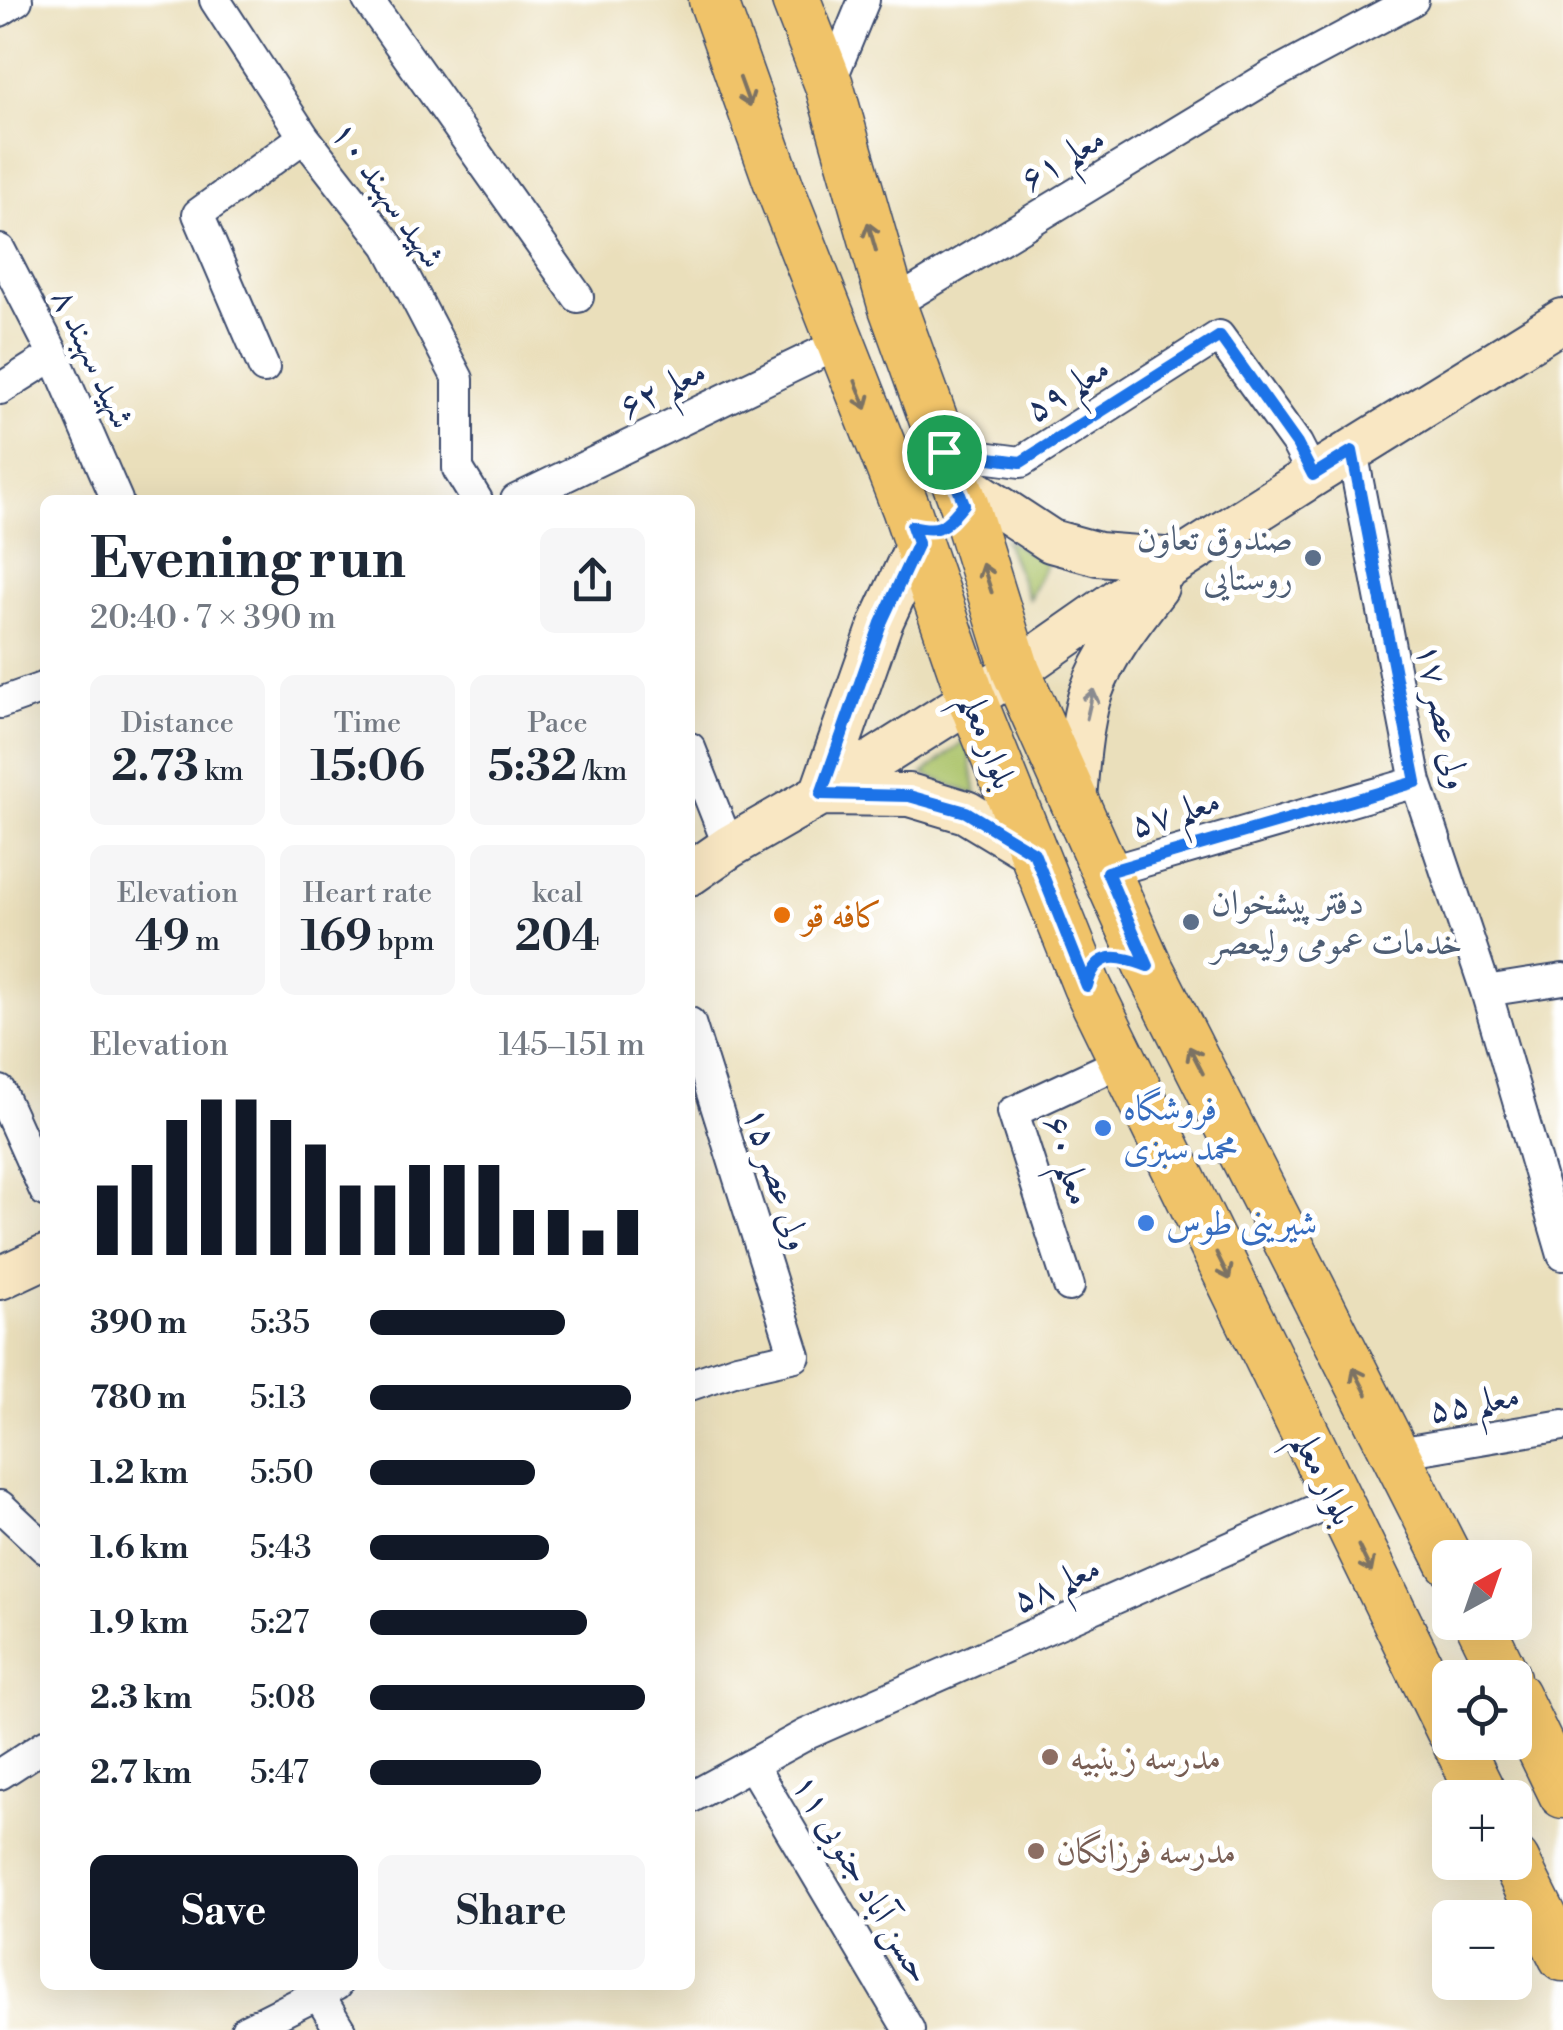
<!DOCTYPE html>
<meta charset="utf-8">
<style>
:root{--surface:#fff;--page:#f6f6f7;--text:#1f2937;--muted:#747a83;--accent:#111827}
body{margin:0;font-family:"Libre Bodoni",Amiri,serif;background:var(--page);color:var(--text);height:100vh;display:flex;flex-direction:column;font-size:38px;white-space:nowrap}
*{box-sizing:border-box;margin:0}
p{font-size:32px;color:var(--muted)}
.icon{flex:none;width:55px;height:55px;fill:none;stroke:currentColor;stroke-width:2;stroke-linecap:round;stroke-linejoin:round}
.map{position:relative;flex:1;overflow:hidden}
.side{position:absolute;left:40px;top:495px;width:655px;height:1495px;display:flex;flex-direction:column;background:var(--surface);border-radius:15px;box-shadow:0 10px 40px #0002}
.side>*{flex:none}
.needle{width:65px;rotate:40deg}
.controls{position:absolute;left:1432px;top:1540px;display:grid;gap:20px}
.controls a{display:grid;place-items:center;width:100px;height:100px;border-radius:15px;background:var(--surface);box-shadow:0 10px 40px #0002;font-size:50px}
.pin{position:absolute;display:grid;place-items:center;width:85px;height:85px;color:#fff;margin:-42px;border:5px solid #fff;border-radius:50%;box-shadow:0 2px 10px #0007}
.round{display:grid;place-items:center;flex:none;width:105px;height:105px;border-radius:15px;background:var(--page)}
.headline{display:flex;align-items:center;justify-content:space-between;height:170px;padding:0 50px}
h1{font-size:55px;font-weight:800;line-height:75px}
.stats{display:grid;grid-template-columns:repeat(3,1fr);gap:15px;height:170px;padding:10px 50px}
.stats div{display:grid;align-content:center;border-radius:15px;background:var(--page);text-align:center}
.stats b{font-size:42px;font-weight:800}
.stats small{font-size:28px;font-weight:400}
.stats p{font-size:28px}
.chart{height:280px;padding:20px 50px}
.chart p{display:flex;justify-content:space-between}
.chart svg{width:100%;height:180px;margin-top:10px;stroke:var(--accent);stroke-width:6}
.button{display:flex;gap:20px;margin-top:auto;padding:20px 50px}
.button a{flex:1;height:115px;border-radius:15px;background:var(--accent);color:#fff;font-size:40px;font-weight:800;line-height:115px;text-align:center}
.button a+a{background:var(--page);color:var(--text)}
ul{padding:0 50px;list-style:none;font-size:32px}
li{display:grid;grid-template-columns:160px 120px 1fr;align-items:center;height:75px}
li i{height:25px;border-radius:12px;background:var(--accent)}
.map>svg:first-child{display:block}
</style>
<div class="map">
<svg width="1563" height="2030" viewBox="0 0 1563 2030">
<rect width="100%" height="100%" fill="#fff"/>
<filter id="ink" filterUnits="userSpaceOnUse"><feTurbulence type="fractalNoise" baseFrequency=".01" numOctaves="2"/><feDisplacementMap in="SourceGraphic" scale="20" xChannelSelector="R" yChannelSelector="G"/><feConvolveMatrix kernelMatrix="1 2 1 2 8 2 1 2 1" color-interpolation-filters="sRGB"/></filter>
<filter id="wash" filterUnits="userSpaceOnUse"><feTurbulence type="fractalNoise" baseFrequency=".0048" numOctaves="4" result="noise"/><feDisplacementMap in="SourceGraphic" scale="40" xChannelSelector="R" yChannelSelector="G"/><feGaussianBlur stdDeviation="2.25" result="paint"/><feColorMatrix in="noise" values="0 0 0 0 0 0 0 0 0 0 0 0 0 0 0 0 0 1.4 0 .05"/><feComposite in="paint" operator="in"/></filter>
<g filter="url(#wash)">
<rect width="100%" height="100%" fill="#eadfbb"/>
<path fill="#aac267" stroke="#627862" stroke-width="2.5" d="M1004,539l43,23 -18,37z
M967,739l9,56 -53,-21z"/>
</g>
<g filter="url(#ink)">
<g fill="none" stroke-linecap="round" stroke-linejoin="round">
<g stroke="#3a496c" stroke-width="34">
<path id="street" d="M215,0l89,137 84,108 70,134v90l19,31
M368,0l210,297
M0,11l17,-11
M829,85l35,-85
M0,250l54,105 63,145
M892,305l380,-230 141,-75
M264,368l-66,-154 106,-77
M0,389l54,-34
M1352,451l64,331 70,209 77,264
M944,452l77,10 198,-126 78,108 16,31
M516,500l325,-157
M0,703l45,-16
M690,748l39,99
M1107,872l309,-90
M1486,991l77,-12
M690,1023l105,333 -58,13 -47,16
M0,1091l45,100
M1069,1286l-56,-174 110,-51
M1397,1453l166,-28
M0,1506l45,42
M752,1765l157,265
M0,1774l45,-29
M690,1798l117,-64 529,-233
M318,1994l22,36
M246,2030l90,-45"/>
</g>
<g stroke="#3a496c" stroke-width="46">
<path id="secondary" d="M955,478l96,63 47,13 79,6
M918,543l-37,80 -60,171 88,1 57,17 68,41
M1075,800c2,-30 6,-79 16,-108 13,-38 42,-74 66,-105
M690,874l39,-27 92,-53 195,-123 100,-70 197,-126 250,-155
M0,1278l45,-21"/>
</g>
<g stroke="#3a496c" stroke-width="51">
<path id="primary" d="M713,0l68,191 125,317 65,189 116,289 363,744
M796,0l33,85 63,220 72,199 52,167 132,295 302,596
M1479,1622l27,56
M1515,1695l48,99
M1456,1742l28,56
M1515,1861l48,96"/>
</g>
<use href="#street" stroke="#fff" stroke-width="30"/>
<use href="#secondary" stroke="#f9e7c3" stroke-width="42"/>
<use href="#primary" stroke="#f0c369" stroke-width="48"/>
</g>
<defs><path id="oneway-shaft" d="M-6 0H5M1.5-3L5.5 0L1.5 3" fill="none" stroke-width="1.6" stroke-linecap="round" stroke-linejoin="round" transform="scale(2.5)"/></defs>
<g stroke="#7b7263">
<use href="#oneway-shaft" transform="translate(745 92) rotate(70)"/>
<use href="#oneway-shaft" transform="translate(872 237) rotate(-106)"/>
<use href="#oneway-shaft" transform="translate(861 395) rotate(68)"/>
<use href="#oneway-shaft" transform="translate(987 578) rotate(-108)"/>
<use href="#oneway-shaft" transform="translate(1196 1060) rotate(-117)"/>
<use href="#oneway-shaft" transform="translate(1223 1266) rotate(64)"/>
<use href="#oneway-shaft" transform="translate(1360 1381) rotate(-117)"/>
<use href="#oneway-shaft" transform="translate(1365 1559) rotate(64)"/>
</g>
<use stroke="#8a8b90" href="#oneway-shaft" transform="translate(1090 704) rotate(-77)"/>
</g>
<g fill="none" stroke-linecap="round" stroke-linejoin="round" filter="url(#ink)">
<g stroke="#fff" stroke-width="20">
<path id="route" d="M1220,336l77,108 16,31 39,-24 64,331 -309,90 41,94c-28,-10 -52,-18 -61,20l-53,-133 -68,-41 -57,-16 -88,-2 60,-171 37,-80 -6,-17c30,7 33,0 52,-22l-20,-52 77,10z"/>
</g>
<use href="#route" stroke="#1a73e8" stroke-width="12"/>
</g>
<g fill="#5c6f8a" stroke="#fff" stroke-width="4">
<circle cx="1313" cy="558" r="10"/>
<circle cx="1191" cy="922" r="10"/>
</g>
<circle fill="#e8710a" stroke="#fff" stroke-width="4" cx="782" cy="915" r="10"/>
<g fill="#3f7fe0" stroke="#fff" stroke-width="4">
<circle cx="1103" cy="1128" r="10"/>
<circle cx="1146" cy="1223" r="10"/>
</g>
<g fill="#8d6e63" stroke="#fff" stroke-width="4">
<circle cx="1050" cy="1757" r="10"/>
<circle cx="1036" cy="1851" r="10"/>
</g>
<g text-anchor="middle" stroke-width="10" stroke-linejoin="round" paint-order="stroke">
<g font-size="35" fill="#1b2f5e" stroke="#fff">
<text transform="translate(1062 158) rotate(-31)" y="12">معلم ۶۱</text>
<text transform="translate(389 194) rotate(55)" y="12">شهید سهبند ۱۰</text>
<text transform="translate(94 358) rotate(65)" y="12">شهید سهبند ۸</text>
<text transform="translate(662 388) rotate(-26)" y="12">معلم ۶۲</text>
<text transform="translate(1067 388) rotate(-32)" y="12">معلم ۵۹</text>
<text transform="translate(1444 716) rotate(78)" y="12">ولی عصر ۱۷</text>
<text transform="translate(989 741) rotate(69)" y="12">بلوار معلم</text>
<text transform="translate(1175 812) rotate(-17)" y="12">معلم ۵۷</text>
<text transform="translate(1069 1160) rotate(74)" y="12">معلم ۶۰</text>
<text transform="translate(778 1178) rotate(72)" y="12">ولی عصر ۱۵</text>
<text transform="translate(1474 1402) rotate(-10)" y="12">معلم ۵۵</text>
<text transform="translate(1325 1478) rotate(64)" y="12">بلوار معلم</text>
<text transform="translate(1056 1583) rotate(-24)" y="12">معلم ۵۸</text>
<text transform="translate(863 1878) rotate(59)" y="12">حسن آباد جنوبی ۱۱</text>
</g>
<g font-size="35" fill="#4e5e75" stroke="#fff" text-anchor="end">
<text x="1293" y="550">صندوق تعاون<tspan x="1293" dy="40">روستایی</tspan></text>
<text x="1211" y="914" text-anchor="start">دفتر پیشخوان<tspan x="1211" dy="40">خدمات عمومی ولیعصر</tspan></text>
</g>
<g font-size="35" fill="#c56008" stroke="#fff" text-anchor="start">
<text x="802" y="927">کافه قو</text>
</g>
<g font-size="35" fill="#366cbe" stroke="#fff" text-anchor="start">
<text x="1123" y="1120">فروشگاه<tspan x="1123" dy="40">محمد سبزی</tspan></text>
<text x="1166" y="1235">شیرینی طوس</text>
</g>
<g font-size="35" fill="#785e54" stroke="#fff" text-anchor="start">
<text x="1070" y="1769">مدرسه زینبیه</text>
<text x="1056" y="1863">مدرسه فرزانگان</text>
</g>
</g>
</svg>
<div class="controls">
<a><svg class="needle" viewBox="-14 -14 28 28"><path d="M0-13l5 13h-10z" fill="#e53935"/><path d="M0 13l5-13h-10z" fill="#747a83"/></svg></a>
<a><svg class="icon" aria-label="locate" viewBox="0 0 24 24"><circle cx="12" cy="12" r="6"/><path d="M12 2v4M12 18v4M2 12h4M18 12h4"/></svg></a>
<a>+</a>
<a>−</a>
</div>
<div class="pin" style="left:944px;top:452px;background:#1e9e55"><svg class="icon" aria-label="arrive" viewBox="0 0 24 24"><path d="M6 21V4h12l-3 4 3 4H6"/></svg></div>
<section class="side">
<div class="headline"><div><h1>Evening run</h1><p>20:40 · 7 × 390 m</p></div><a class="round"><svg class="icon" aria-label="share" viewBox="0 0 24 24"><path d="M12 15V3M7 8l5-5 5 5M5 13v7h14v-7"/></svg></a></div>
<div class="stats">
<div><p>Distance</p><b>2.73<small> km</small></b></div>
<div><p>Time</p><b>15:06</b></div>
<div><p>Pace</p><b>5:32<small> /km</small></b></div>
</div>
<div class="stats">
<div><p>Elevation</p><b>49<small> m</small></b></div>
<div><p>Heart rate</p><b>169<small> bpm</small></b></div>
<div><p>kcal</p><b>204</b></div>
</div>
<div class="chart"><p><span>Elevation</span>145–151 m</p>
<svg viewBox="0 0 160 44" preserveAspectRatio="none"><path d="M5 44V27M15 44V22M25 44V11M35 44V6M45 44V6M55 44V11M65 44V17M75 44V27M85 44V27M95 44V22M105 44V22M115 44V22M125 44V33M135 44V33M145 44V38M155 44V33"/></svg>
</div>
<ul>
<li><b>390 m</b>5:35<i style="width:71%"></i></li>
<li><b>780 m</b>5:13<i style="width:95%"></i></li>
<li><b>1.2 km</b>5:50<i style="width:60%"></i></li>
<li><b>1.6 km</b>5:43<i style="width:65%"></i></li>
<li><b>1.9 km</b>5:27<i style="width:79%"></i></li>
<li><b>2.3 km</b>5:08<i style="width:100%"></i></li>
<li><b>2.7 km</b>5:47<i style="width:62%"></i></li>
</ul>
<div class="button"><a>Save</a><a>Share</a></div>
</section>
</div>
